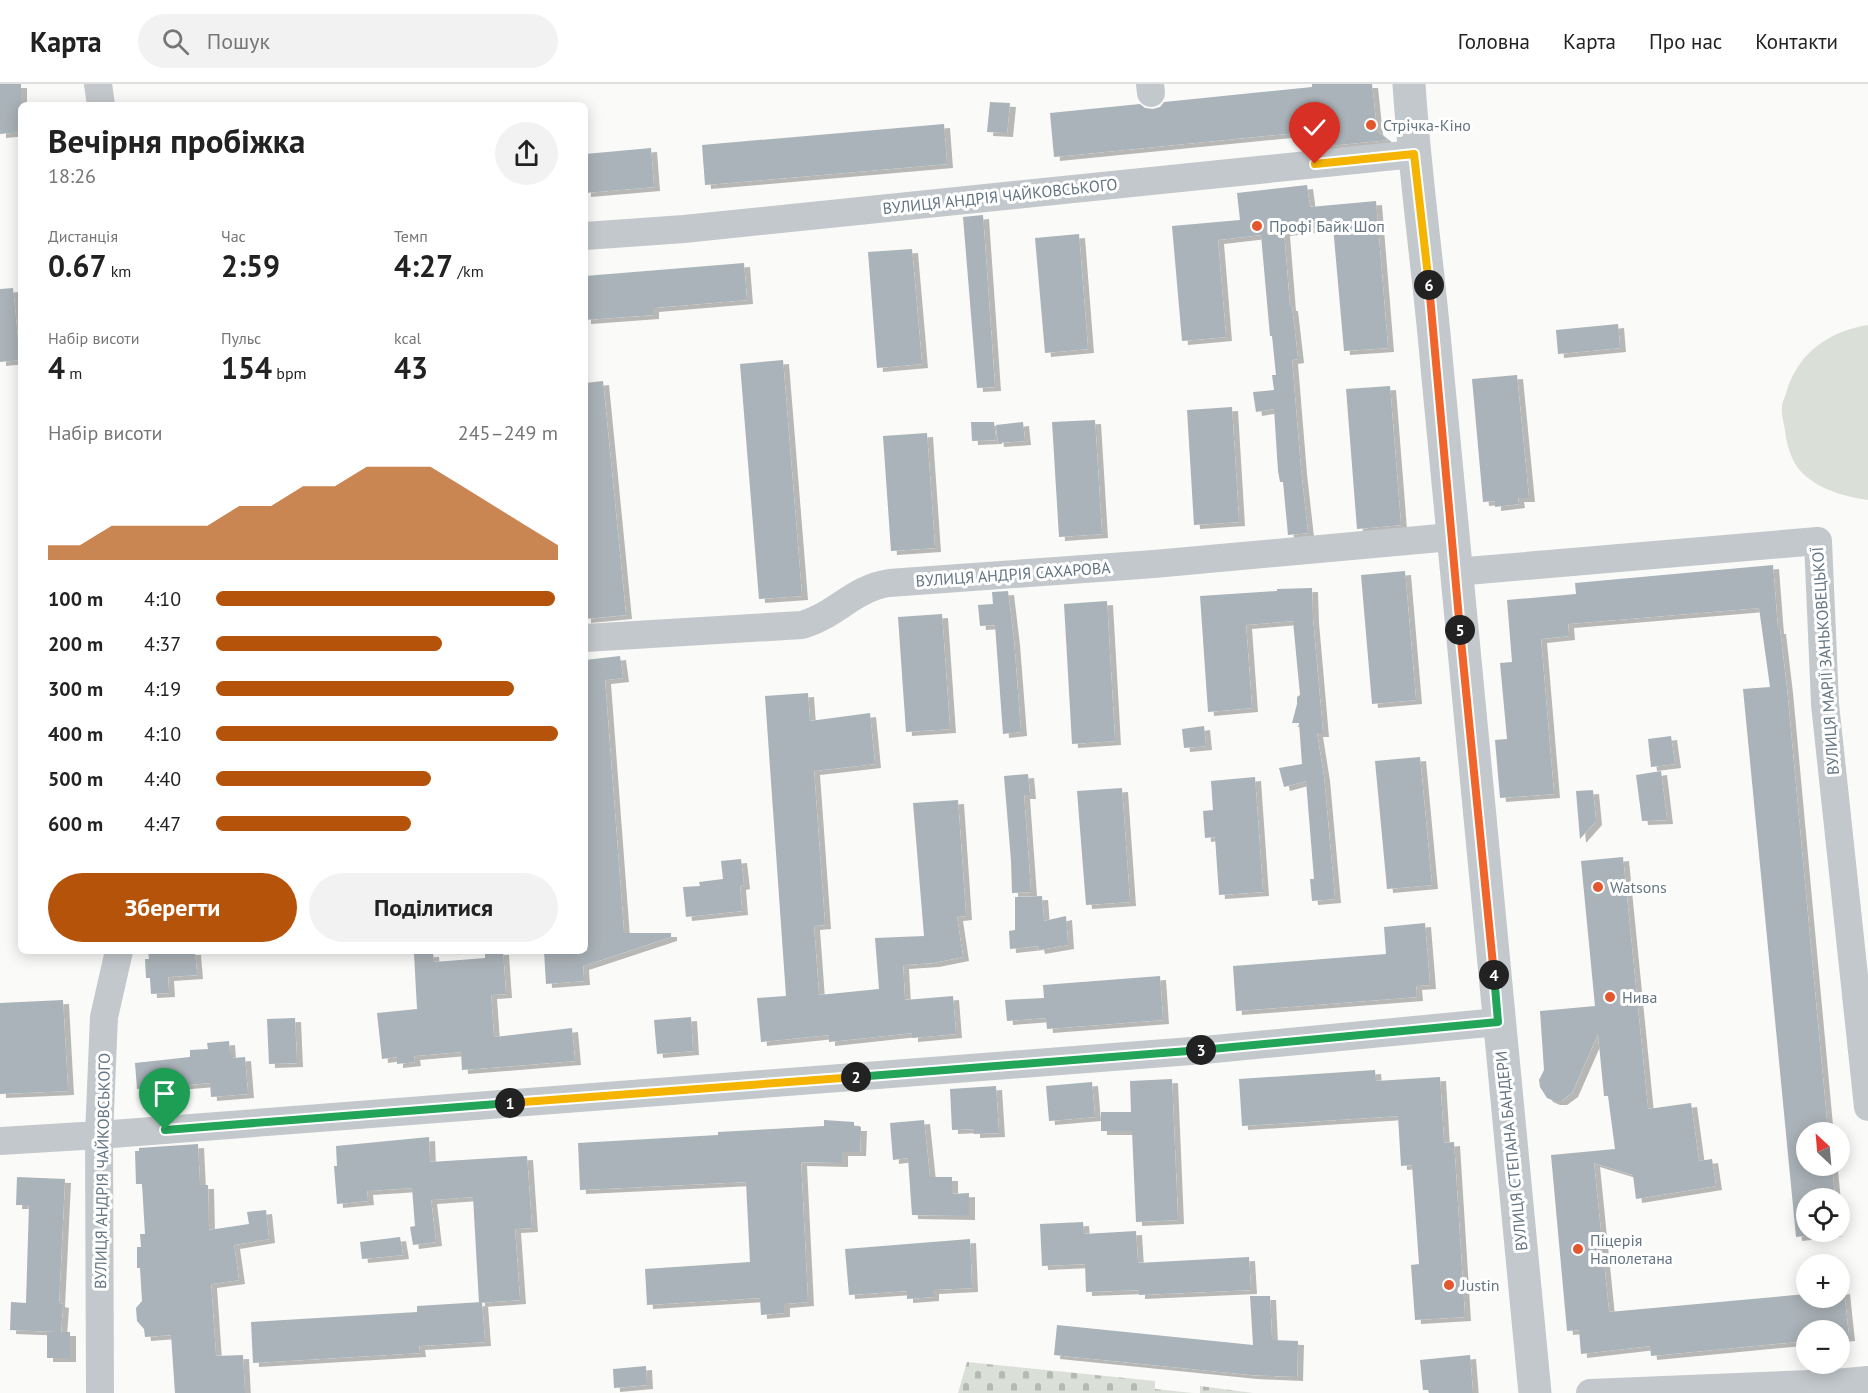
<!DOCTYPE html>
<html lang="uk">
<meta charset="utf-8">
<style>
:root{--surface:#fff;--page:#f2f2f2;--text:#222;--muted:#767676;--line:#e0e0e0;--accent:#b45309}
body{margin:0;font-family:"PT Sans",sans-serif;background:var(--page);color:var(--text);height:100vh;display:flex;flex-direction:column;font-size:22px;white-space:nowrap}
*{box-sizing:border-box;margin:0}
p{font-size:20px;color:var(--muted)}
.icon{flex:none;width:33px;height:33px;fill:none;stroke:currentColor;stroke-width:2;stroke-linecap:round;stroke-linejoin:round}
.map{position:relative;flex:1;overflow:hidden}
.panel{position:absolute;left:18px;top:18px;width:570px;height:852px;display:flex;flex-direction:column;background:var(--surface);border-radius:9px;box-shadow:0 3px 15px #0003}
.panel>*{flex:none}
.needle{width:39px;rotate:334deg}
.tools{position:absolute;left:1796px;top:1038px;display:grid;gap:12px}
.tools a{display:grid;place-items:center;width:54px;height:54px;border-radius:50%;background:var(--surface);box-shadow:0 3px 15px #0003;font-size:30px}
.pin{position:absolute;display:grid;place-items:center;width:51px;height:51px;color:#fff;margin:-62px -26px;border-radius:50% 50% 50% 0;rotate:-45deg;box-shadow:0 0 6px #0007}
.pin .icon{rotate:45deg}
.km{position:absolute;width:30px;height:30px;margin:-15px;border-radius:50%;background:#222;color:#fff;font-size:16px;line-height:30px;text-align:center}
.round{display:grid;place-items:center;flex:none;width:63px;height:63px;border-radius:32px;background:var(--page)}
.overview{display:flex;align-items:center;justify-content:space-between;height:102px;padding:0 30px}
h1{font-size:33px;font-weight:800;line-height:45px}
.metrics{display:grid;grid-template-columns:repeat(3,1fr);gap:9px;height:102px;padding:6px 30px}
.metrics div{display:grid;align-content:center}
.metrics b{font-size:30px;font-weight:800}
.metrics small{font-size:16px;font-weight:400}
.metrics p{font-size:16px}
.chart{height:168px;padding:12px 30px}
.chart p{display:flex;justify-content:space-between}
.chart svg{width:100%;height:108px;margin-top:6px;fill:var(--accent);opacity:.7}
.cta{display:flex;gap:12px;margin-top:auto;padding:12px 30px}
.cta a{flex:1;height:69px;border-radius:36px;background:var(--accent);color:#fff;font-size:24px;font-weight:800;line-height:69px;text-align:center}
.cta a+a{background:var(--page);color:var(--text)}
ul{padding:0 30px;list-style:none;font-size:20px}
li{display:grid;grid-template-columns:96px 72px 1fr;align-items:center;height:45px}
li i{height:15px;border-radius:8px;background:var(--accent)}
header{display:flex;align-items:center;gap:36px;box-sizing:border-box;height:84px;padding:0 30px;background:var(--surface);border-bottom:2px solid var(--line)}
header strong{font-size:28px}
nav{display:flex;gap:33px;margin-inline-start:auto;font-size:21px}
.search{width:420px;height:54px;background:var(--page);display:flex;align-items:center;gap:15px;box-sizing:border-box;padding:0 21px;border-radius:33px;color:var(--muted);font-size:22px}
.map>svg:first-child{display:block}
</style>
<header>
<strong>Карта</strong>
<div class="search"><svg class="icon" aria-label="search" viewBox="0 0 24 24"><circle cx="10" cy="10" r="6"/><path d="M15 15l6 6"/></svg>Пошук</div>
<nav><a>Головна</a><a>Карта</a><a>Про нас</a><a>Контакти</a></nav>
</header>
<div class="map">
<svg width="1868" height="1309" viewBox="0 0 1868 1309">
<defs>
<pattern id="cemetery-stones" width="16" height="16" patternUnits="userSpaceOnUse" patternTransform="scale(1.5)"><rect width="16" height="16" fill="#dadfd7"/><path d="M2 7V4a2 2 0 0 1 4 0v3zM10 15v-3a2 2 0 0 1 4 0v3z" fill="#b4b9b4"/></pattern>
<filter id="shadow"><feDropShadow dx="6" dy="4" stdDeviation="0" flood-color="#0004"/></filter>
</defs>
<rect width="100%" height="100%" fill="#fafaf8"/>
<path fill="url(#cemetery-stones)" d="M967,1278l188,19v8l38,4h-235z
M1200,1302l53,7h-53z"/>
<path fill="#dadfd7" d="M1868,241v175c-24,-3 -58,-13 -72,-35 -6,-9 -10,-24 -11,-35 -1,-7 -4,-16 -3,-23 0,-5 4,-12 5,-17 12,-38 43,-59 81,-65z"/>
<path fill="#aab3b9" filter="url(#shadow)" d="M0,0h21v48l-21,2z
M1312,0h60l5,47 11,9 -70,7 -2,-16 -262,26 -4,-44 90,-9 5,4 8,1 7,-2 4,-5 148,-15z
M990,18l20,1 -3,30 -20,-1z
M944,40l3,40 -242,21 -3,-40z
M651,64l3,39 -69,6v-39z
M1307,101l3,22 66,-6 12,147 -44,3 -11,-125 -49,6 6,75h2l6,52 -6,1 9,110 7,63 -20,2 -5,-53h-3l-2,-11 -4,-62 -18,3 -3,-20 21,-2 -2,-15h4l-4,-39h-2l-9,-101 -43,5 8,97 -44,4 -10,-115 68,-6 -3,-27z
M983,131l12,172 -18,1 -14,-171z
M1079,150l9,115 -43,4 -10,-115z
M912,165l10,115 -45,4 -9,-116z
M744,179l3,37 -94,8v7l-68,5v-44z
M13,204l7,72 -20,2v-73z
M1618,240l2,24 -62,6 -2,-24z
M783,276l19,236 -43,3 -19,-235z
M1517,291l12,123h-11l1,6 -24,3v-6l-12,1 -11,-123z
M603,297l23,234 -41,4v-236z
M1390,302l11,139 -44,4 -11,-140z
M1232,323l7,115 -45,3 -7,-115z
M1095,336l7,114 -43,3 -7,-115z
M971,338h23l2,18 -24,1z
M1023,338l2,19 -27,2 -2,-18z
M927,349l8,115 -44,3 -8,-115z
M1773,481l5,65h2l7,59 41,443h-22v34h26l3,32h-29v34h32l-42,5 -53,-548 27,-2 -11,-79 -191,16 1,12 -28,3 13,155 -54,4 -5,-58 12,-1 -7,-76 12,-1 -5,-62 69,-6 -1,-11z
M1405,487l11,129 -44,4 -11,-129z
M1312,504l1,31 10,114h-6l7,44 11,122 -23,2 -2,-22h4l-8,-98 -22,6 -5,-19 23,-4 -3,-41h-7l5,-19v-7l3,-2 -7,-74 -47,4 6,83 -44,4 -8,-116 77,-5v-2z
M1008,507l6,50 7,91 -18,2 -8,-109 -15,1 -2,-21 15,-1 -1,-12z
M1107,517l8,140 -43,3 -8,-140z
M942,530l8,115 -44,3 -8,-115z
M620,572l3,22 -18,2 19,253h47v4l-88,29 1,15 -38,3 -2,-33h43l-2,-32v-259z
M808,609l2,28 60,-8 5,51 -61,7 11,154 -11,1 5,69 60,-6 -4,-51 49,-2 -11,-133 45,-3 8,116 -9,1 6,40 -30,6 -30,2 2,35 48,-4 3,38 -44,4v-5l-83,9v-7l-68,7 -4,-44 29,-2 -21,-300z
M1204,642l2,20 -22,2 -2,-19z
M1671,652l4,28 -24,3 -3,-28z
M1420,673l12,128 -45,4 -12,-128z
M1661,687l6,49 -25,1 -6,-46z
M1028,690l2,21h-6l7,97 -19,1 -1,-32 -7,-85z
M1255,693l8,115 -44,3 -4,-58 -10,1 -2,-27 10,-1 -2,-29z
M1122,704l8,114 -44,3 -9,-114z
M1593,706l3,31 -16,18 -4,-48z
M1623,773l25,252 43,-6 8,58 13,-2 4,27 -80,13 -3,-24 -39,-12 15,149 197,-18v4h33v-7l5,-1 5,47 -10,1v-8h-33v11l-155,15 -1,-10 -69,8 -2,-24 -12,1 -16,-176 64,-6 -7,-53h-4l-6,-62 -26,59 -11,8h-7l-7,-3 -7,-11 -1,-7 5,-10 -4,-59 55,-5 -14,-145z
M741,775l3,26 -4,1 2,25 -56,6 -3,-30 17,-1 -1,-4 24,-3 -2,-18z
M1042,812l2,25 22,-5 2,29 -29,5 -1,-4 -28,3 -1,-18 6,-1v-33z
M1425,839l5,62 -14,1 1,11 -181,14 -3,-45 153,-12 -2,-27z
M148,867h47l2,24 -29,2 1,16 -18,1 -1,-16h-4l-1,-19h4z
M485,867h18l3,43 -15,1 3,42 78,-9 3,33 -113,9 -1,-18 -47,4 1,6 -18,2v-7l-15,2 -5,-46 40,-4 -3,-55 19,-1 1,9 51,-4z
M1160,892l3,44 -116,9 -1,-11 -39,3 -2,-21 39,-2 -1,-13z
M63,916l5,91 -68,3v-91z
M691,933l2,34 -36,3 -3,-34z
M295,934l2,45 -28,1 -2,-45z
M229,957l1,13h3v4l12,-1 3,37 -37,3 -1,-14 -73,6 -2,-26 55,-6v-7l18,-1 -1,-6z
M1375,986l1,11 64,-4 4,66 10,-1 11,175 -50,3 -4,-55 8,-1 -7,-99 -11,1 -3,-50 -156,10 -3,-47z
M1172,995l6,141 -42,2 -4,-91h-31v-19h30l-1,-31z
M1092,998l3,35 -46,4 -3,-35z
M996,1002l3,47 -25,1v-5l-22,1 -2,-41z
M824,1036l30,2v5h7l-1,25h-18v11l-41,-1 7,140 -24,2v9l-23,2 -1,-17 -113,7 -2,-36 105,-7 -4,-80 -166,8 -2,-47 140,-8v-3l106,-6z
M924,1036l6,57h22v17l17,-1v23l-57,-1 -4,-57 -15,2 -3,-37z
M429,1053l1,25 97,-6 5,72 -17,1 5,71 -41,3 -6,-106 -42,3 5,42 -23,3 -3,-18 5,-1 -3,-38 -45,3 1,10 -31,3 -3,-38h3l-1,-20z
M198,1060l2,41h8l1,45 40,-6 -2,-12 19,-2 3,29 -35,6 5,35 -28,4 5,72 27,-1 2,38h-70l-4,-58 -26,2 -1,-8 -7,-8 -1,-13 6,-7 -2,-33h-3v-21h4l-1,-13h5l-3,-50h-6l-1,-33h4v-3z
M17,1093l48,2 -6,124 4,1 -2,28 -51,-2 1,-28 15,1 3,-98h-13z
M1083,1138l1,12 52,-3 2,32 111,-6 2,33 -112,5v-5l-53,2 -1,-28 -43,2 -2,-42z
M400,1153l3,18 -41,4 -2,-17z
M970,1155l2,49 -39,2v7l-26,2v-8l-58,4 -4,-46z
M1250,1212h20l2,44 26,1 -1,36 -46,-2 -197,-20 3,-30 196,20z
M482,1218l3,40 -66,4 1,7 -167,10 -2,-41 166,-10v-6z
M47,1248h23v26h-23z
M1470,1271l3,38h-44l-1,-3h-5l-3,-30z
M646,1282l1,19 -33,3 -1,-19z"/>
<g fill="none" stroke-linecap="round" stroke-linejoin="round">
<path stroke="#c3c8cc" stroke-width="28" d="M98,0l3,21
M1150,0l1,9
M585,152l99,-7 730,-75
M1455,488l363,-31 7,163 43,403
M585,554l217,-13c33,-9 52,-37 87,-42l265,-19 297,-27
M0,1057l99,-6 1105,-85 294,-28
M100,1309l-1,-258 5,-118 15,-66
M1590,1309l245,-10 33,-3"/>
<path stroke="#c3c8cc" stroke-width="33" d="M1409,0c6,95 20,188 28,283 30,342 64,684 98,1026"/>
</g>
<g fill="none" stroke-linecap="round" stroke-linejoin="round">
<g stroke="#fff" stroke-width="12">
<path id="split-1" d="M165,1046l345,-27"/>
</g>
<g stroke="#fff" stroke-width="12">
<path id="split-2" d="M510,1019l346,-26"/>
</g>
<g stroke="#fff" stroke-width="12">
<path id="split-3" d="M856,993l345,-27"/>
</g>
<g stroke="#fff" stroke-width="12">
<path id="split-4" d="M1201,966l297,-28 -4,-47"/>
</g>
<g stroke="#fff" stroke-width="12">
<path id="split-5" d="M1460,546l34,345"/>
</g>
<g stroke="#fff" stroke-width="12">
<path id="split-6" d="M1429,201l31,345"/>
</g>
<g stroke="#fff" stroke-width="12">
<path id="split-7" d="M1315,80l99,-10 15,131"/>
</g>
<use href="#split-1" stroke="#22a559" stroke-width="8"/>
<use href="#split-2" stroke="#f5b400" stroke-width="8"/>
<use href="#split-3" stroke="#22a559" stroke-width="8"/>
<use href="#split-4" stroke="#22a559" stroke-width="8"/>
<use href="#split-5" stroke="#f0652b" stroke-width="8"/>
<use href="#split-6" stroke="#f0652b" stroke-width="8"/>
<use href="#split-7" stroke="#f5b400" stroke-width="8"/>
</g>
<g fill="#e4572e" stroke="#fff" stroke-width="2">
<circle cx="1371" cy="41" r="6"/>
<circle cx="1257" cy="142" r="6"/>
<circle cx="1598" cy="803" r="6"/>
<circle cx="1610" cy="913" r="6"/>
<circle cx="1578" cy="1165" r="6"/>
<circle cx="1449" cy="1201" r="6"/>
</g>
<g text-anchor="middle" stroke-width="6" stroke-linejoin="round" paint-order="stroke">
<g font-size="16" fill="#657683" stroke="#fff" text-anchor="start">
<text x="1383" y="47">Стрічка-Кіно</text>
<text x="1269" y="148">Профі Байк Шоп</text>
<text x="1610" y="809">Watsons</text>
<text x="1622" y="919">Нива</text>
<text x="1590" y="1162">Піцерія<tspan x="1590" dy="18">Наполетана</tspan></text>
<text x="1461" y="1207">Justin</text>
</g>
<g font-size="16" fill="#657683" stroke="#fff">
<text transform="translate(1000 112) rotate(-6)" y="6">ВУЛИЦЯ АНДРІЯ ЧАЙКОВСЬКОГО</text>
<text transform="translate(1013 490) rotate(-4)" y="6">ВУЛИЦЯ АНДРІЯ САХАРОВА</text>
<text transform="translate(1825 577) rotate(-94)" y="6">ВУЛИЦЯ МАРІЇ ЗАНЬКОВЕЦЬКОЇ</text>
<text transform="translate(1511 1067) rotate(-96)" y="6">ВУЛИЦЯ СТЕПАНА БАНДЕРИ</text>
<text transform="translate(102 1087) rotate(-89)" y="6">ВУЛИЦЯ АНДРІЯ ЧАЙКОВСЬКОГО</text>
</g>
</g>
</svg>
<div class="tools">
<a><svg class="needle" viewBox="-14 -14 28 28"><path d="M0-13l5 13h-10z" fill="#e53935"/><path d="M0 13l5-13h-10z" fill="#767676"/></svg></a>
<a><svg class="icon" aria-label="locate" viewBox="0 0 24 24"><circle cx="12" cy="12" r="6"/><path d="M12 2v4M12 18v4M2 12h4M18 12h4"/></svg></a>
<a>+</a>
<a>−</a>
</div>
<div class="pin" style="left:165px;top:1046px;background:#1e9e55"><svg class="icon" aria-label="arrive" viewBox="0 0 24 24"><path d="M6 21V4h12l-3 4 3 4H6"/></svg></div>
<div class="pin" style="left:1315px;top:80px;background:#d93025"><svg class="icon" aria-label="check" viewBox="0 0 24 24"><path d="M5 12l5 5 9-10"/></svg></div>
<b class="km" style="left:510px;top:1019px">1</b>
<b class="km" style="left:856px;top:993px">2</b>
<b class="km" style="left:1201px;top:966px">3</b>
<b class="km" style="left:1494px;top:891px">4</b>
<b class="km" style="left:1460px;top:546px">5</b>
<b class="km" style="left:1429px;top:201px">6</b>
<section class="panel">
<div class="overview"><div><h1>Вечірня пробіжка</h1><p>18:26</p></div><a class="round"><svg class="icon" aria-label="share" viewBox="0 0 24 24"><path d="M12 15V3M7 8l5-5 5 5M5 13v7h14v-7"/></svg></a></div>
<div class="metrics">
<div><p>Дистанція</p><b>0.67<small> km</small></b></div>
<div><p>Час</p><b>2:59</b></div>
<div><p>Темп</p><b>4:27<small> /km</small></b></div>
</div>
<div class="metrics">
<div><p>Набір висоти</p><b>4<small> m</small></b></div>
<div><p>Пульс</p><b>154<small> bpm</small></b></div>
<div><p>kcal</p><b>43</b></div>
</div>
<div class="chart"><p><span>Набір висоти</span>245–249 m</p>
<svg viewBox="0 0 160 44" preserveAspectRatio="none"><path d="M0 44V38L10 38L20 30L30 30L40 30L50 30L60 22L70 22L80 14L90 14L100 6L110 6L120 6L130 14L140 22L150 30L160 38V44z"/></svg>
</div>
<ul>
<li><b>100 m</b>4:10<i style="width:99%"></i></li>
<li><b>200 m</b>4:37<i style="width:66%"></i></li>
<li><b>300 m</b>4:19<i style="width:87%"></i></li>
<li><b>400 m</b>4:10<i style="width:100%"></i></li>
<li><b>500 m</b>4:40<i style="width:63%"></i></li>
<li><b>600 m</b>4:47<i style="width:57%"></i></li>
</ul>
<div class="cta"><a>Зберегти</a><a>Поділитися</a></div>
</section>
</div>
